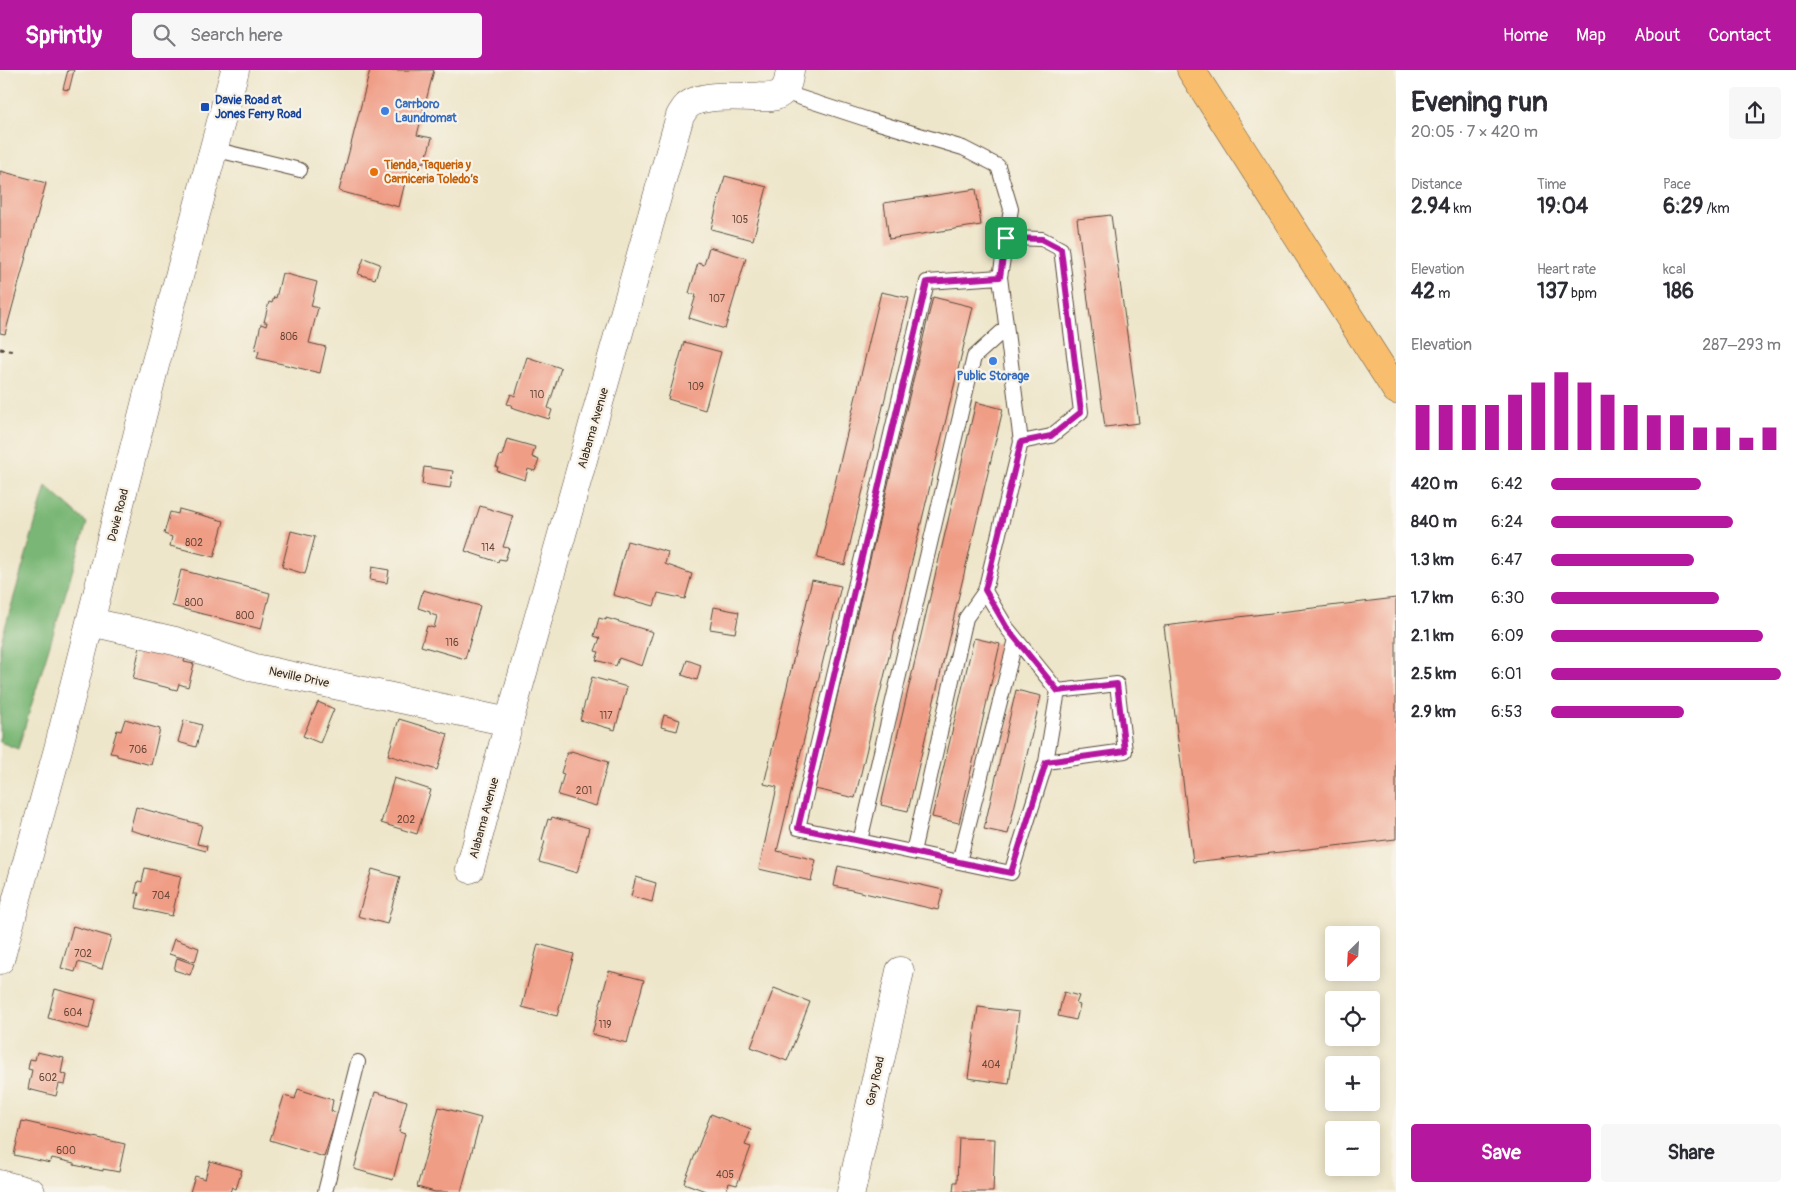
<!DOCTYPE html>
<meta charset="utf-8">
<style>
:root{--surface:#fff;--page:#f7f7f7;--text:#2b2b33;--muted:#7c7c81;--accent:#b5179e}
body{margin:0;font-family:Pangolin,sans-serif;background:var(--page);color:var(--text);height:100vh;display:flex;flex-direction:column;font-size:19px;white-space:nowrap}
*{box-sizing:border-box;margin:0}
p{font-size:16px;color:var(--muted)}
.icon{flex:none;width:28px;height:28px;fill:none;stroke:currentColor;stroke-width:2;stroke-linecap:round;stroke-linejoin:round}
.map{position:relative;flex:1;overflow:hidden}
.side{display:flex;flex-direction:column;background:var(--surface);width:400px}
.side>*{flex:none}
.needle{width:32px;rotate:204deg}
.tools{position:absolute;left:1325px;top:856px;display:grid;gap:10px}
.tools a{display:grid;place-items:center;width:55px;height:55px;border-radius:5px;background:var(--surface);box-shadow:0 2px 12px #0003;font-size:25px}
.pin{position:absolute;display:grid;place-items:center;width:42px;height:42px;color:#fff;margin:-21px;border-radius:10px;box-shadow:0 2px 8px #0006}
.round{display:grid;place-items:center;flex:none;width:52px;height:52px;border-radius:5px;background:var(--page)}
.head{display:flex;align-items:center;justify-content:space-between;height:85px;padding:0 15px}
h1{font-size:28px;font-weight:700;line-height:38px}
.stats{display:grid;grid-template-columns:repeat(3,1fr);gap:8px;height:85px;padding:5px 15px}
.stats div{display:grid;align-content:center}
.stats b{font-size:21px;font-weight:700}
.stats small{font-size:14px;font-weight:400}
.stats p{font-size:14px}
.chart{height:140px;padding:10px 15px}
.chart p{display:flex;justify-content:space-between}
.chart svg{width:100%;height:90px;margin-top:5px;stroke:var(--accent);stroke-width:6}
.primary-button{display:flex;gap:10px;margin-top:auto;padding:10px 15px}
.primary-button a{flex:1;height:58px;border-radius:5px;background:var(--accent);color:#fff;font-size:20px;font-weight:700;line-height:58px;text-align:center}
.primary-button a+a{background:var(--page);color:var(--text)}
ul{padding:0 15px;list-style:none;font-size:16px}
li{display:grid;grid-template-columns:80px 60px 1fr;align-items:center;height:38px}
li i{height:12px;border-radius:6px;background:var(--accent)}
header{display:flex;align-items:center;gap:30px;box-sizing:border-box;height:70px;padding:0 25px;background:var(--accent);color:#fff}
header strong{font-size:24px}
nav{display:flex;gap:28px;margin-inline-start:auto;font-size:18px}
.search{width:350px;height:45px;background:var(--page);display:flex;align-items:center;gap:12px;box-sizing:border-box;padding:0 18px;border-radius:5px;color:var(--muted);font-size:19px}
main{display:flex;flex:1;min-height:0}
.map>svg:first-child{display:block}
</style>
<header>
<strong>Sprintly</strong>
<div class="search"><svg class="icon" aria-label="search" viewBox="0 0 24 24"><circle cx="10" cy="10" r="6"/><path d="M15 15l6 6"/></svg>Search here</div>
<nav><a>Home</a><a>Map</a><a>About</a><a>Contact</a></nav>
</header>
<main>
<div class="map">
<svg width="1396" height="1122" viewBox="0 0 1396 1122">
<rect width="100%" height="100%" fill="#f7f3e8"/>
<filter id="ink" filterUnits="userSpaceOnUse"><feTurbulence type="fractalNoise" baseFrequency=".02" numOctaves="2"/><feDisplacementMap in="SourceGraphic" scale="10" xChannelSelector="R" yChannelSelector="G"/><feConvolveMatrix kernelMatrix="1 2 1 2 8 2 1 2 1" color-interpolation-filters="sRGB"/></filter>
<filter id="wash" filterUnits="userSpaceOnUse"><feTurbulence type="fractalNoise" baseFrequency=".0096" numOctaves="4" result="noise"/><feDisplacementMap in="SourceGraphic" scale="20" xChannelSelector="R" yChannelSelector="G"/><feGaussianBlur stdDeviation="1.12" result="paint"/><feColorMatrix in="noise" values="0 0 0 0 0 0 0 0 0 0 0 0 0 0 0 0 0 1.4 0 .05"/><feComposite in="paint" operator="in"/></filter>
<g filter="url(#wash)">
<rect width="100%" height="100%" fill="#eee6ca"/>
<path fill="#7ab776" stroke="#5a704a" d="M46,416l41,37 -69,226 -18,-7v-97z"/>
<g id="blocks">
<path fill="#f09d86" d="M68,0h6l-5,20 -6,-1z
M370,0h64l-17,65 15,3 -7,24h-3l-1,6 -12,-2 -10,41 -60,-16z
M0,101l46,12 -41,151 -5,-1z
M725,106l42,11 -14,53 -42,-11z
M976,119l5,36 -92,14 -5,-36z
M1111,145l28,208 -34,4 -28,-208z
M709,177l37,11 -21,71 -36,-11 7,-23 -7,-2 9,-30 6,2z
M364,188l16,6 -5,15 -17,-5z
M282,203l35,9 -6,24 7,2 -9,35 17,4 -6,26 -63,-15 2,-7 -4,-1 6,-26 5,2 1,-4h-3l5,-20 3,1 2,-6 2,1z
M881,222l28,6 -64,267 -28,-7z
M933,227l40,10 -118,491 -40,-9z
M684,272l37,10 -16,58 -37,-11z
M527,287l34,11 -13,40 4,2 -3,9 -38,-12 1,-2 -5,-1 4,-10 4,2z
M976,332l27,7 -95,402 -27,-6z
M507,369l28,8 -3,10 7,3 -4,11 -7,-2 -3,11 -28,-9 1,-4h-2l4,-12 2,1z
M424,397l29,4 -3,17 -28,-4z
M480,436l33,10 -10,31 6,1 -4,12 -6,-1 -1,3 -33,-11z
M179,439l45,12 -10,36 -44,-11 2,-9 -8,-3 6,-22 8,2z
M291,461l24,6 -10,37 -23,-7z
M627,471l41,11 -3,12 27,10 -7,25 -27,-6 -4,13 -41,-11z
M372,497l17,3 -2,13 -17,-3z
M181,500l89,23 -9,36 -89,-23z
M812,510l29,6 -64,265 39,9 -5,21 -52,-12 18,-82 -13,-3z
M423,520l57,16 -15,53 -44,-13 6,-20 7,2 3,-12 -7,-2v-2l-12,-4z
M1396,528v241l-203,23 -29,-236z
M714,537l25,5 -4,21 -25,-4z
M599,548l7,2v-2l47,14 -11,34 -23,-8 -3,8 -20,-6 3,-8 -4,-1 5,-13 -6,-2z
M974,568l26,6 -41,179 -27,-6z
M140,576l45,11 -1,5 10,2 -6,23 -9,-3 -2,6 -44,-11z
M687,590l14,5 -4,15 -15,-5z
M592,607l35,10 -12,43 -35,-10z
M1016,620l25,6 -33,138 -24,-5z
M318,632l16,7 -14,34 -17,-7z
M664,645l16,5 -3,11 -16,-4z
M125,649l35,10 -9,36 -34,-9v-2l-7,-1 7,-23 4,1z
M399,649l49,15 -11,36 -49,-15z
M184,650l18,5 -6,22 -18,-5z
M571,681l37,11 -12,44 -38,-11 6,-21 -3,-1 6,-20h3z
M394,708l37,12 -14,44 -36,-11z
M136,737l66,18 -5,19 10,2 -1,5 -76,-21z
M552,747l37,11 -12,45 -38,-11 6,-21 -3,-1 6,-21 3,1z
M838,796l105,24 -5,20 -104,-24z
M145,798l36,8 -9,40 -36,-8 3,-15h-4l3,-12 4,1z
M372,799l28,8 -13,47 -29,-8z
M636,807l20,6 -4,19 -21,-6z
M73,856l38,11 -9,32 -24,-7 -3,10 -14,-4z
M174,869l25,9 -4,14 -26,-8z
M538,874l36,10 -17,62 -35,-9z
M177,888l17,6 -4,11 -16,-5z
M609,901l35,9 -17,63 -35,-9z
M774,918l36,14 -23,59 -36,-14z
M55,919l41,11 -7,29 -41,-11z
M1064,922l15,4 -3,8 4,1 -4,15 -18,-4z
M978,937l41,5 -10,72 -41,-6z
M37,982l27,6 -3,15 6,2 -2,10 -6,-1 -3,12 -28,-7 4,-19 -4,-1 2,-10 5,1z
M298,1019l35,11 -2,11 7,2 -14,44 -54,-17 14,-44 11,3z
M375,1022l32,9 -8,31 6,2 -12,46 -39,-11z
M439,1037l42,11 -20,74h-26l-18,-5z
M711,1044l40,16 -6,15 6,2 -14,38 -8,-2 -3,9h-18l-24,-9z
M22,1051l103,23 -6,28 -16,-3v2l-29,-6v-2l-22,-5 -2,5 -36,-8z
M959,1068l36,1 -2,53h-40l1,-10h3z
M210,1091l32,9 -6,19 -4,-2 -2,5h-40l5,-16 10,3z"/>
</g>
</g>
<g filter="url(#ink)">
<use href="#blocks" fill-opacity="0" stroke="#564638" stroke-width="1"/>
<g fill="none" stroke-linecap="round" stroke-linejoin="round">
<g stroke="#564638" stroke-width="16">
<path id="lane" d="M783,22l86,28 94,28 35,18 13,43 -11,68 21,165 -36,149 22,37 51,63 -12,71 -35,111 -213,-45 129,-546 73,-5
M213,79l87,21
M1006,168l36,1 19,10 20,163 -30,24 -30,6
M1046,692l79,-11 -8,-67 -59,7
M860,771l114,-484 32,-29
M913,782l53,-234 19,-27
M959,792l57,-223
M325,1122l33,-130"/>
</g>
<g stroke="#564638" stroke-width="29">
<path id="street" d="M91,552l84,19 80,27 254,54
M470,799l39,-147 171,-606c2,-3 4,-7 7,-10 14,-13 50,-9 69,-9 9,0 19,2 26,-5 6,-5 7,-15 8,-22
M0,890l58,-211 97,-384 80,-295
M0,1114l31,8
M851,1122l49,-221"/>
</g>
<g stroke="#564638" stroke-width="29">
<path id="highway" d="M1191,0l205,320"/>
</g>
<path stroke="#564638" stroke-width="3" stroke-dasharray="4 4" stroke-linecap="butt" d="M0,279l15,2"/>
<use href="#lane" stroke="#fff" stroke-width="14"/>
<use href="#street" stroke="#fff" stroke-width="28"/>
<use href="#highway" stroke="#f9be6d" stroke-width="28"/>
</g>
</g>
<g fill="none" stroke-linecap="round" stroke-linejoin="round" filter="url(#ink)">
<g stroke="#fff" stroke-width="10">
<path id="route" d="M1006,168l36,1 19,10 20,163 -30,24 -30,6 -36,148 22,38 51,63 59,-7 8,67 -79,11 -35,111 -213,-45 129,-546 73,-5z"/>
</g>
<use href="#route" stroke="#b5179e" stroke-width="6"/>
</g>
<rect fill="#1a4fb4" stroke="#f7f3e8" stroke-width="2" x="200" y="32" width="10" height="10" rx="2.5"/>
<g fill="#3f7fe0" stroke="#f7f3e8" stroke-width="2">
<circle cx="385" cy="41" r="5"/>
<circle cx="993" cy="291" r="5"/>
</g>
<circle fill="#e8710a" stroke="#f7f3e8" stroke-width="2" cx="374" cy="102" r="5"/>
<g text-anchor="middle" stroke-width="4.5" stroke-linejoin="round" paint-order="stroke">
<g font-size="10" fill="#684738">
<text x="740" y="153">105</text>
<text x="717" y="232">107</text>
<text x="289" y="270">806</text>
<text x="696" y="320">109</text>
<text x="537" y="328">110</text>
<text x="194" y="476">802</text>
<text x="488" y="481">114</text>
<text x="194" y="536">800</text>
<text x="245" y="549">800</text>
<text x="452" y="576">116</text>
<text x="606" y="649">117</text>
<text x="138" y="683">706</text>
<text x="584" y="724">201</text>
<text x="406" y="753">202</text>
<text x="161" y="829">704</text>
<text x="83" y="887">702</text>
<text x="73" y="946">604</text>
<text x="605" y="958">119</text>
<text x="991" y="998">404</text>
<text x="48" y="1011">602</text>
<text x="66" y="1084">600</text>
<text x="725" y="1108">405</text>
</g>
<g font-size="12" font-weight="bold" fill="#164399" stroke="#f7f3e8" text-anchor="start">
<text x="215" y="34">Davie Road at<tspan x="215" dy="14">Jones Ferry Road</tspan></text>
</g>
<g font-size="12" font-weight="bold" fill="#366cbe" stroke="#f7f3e8" text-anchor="start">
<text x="395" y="38">Carrboro<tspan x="395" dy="14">Laundromat</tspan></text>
<text x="993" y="310" text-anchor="middle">Public Storage</text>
</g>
<g font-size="12" font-weight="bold" fill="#c56008" stroke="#f7f3e8" text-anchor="start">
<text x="384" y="99">Tienda, Taqueria y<tspan x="384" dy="14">Carniceria Toledo’s</tspan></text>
</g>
<g font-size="12" fill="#3b2a1e" stroke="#f7f3e8">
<text transform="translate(593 358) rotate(-74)" y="4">Alabama Avenue</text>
<text transform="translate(118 445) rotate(-76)" y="4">Davie Road</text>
<text transform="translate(299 607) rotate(12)" y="4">Neville Drive</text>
<text transform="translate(484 748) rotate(-75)" y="4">Alabama Avenue</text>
<text transform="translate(875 1011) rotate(-78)" y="4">Gary Road</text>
</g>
</g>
</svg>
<div class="tools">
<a><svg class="needle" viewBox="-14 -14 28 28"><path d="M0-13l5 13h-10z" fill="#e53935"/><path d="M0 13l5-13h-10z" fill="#7c7c81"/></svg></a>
<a><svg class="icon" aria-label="locate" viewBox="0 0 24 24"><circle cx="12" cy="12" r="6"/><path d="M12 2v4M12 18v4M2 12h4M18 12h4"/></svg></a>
<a>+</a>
<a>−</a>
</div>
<div class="pin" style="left:1006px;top:168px;background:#1e9e55"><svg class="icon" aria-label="arrive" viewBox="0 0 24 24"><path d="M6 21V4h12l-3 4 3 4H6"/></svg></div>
</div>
<section class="side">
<div class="head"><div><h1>Evening run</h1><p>20:05 · 7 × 420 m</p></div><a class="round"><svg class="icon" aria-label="share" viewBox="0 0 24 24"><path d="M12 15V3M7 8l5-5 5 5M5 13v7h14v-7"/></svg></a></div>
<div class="stats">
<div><p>Distance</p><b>2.94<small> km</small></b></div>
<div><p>Time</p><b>19:04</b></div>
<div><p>Pace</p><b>6:29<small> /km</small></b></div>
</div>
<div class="stats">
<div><p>Elevation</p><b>42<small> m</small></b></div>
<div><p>Heart rate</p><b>137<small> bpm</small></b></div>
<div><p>kcal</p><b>186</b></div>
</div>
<div class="chart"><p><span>Elevation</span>287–293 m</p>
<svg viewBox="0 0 160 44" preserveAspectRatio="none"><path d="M5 44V22M15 44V22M25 44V22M35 44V22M45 44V17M55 44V11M65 44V6M75 44V11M85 44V17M95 44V22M105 44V27M115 44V27M125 44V33M135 44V33M145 44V38M155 44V33"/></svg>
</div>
<ul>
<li><b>420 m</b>6:42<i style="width:65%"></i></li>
<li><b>840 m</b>6:24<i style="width:79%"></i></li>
<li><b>1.3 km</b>6:47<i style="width:62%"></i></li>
<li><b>1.7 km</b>6:30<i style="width:73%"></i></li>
<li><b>2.1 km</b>6:09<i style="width:92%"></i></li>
<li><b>2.5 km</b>6:01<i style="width:100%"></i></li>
<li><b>2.9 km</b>6:53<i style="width:58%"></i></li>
</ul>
<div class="primary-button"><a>Save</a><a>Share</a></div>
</section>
</main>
